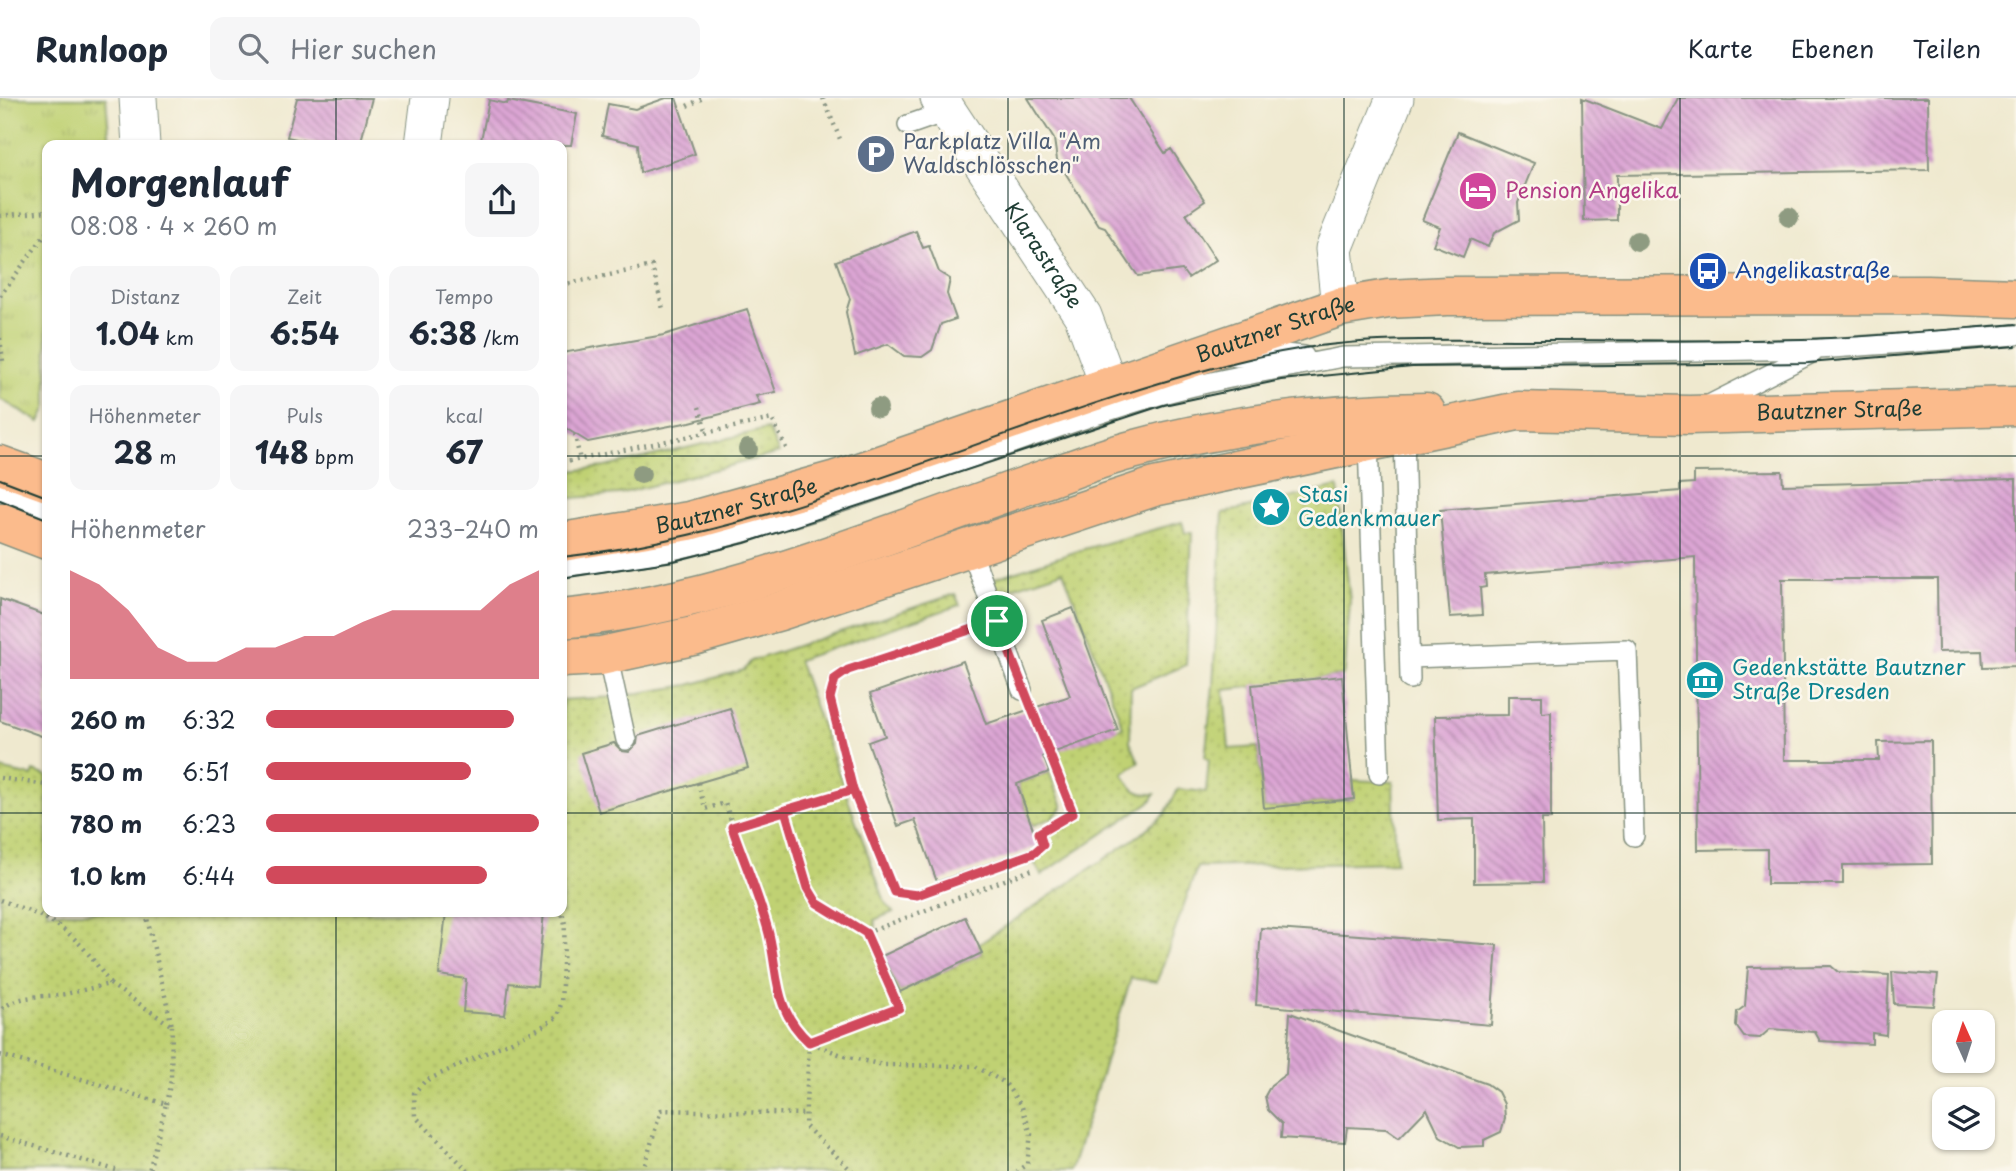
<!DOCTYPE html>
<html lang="de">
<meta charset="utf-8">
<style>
:root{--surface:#fff;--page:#f6f6f7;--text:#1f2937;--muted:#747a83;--line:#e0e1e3;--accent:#d1495b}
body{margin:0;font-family:"Playpen Sans",sans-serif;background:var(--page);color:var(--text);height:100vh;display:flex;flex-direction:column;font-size:26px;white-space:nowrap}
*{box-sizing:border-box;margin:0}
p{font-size:23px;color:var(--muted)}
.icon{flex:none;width:38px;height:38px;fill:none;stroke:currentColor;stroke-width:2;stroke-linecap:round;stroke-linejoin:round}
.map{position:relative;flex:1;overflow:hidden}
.sheet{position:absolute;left:42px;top:42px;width:525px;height:777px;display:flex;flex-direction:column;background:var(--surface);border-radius:14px;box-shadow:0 2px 5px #0004}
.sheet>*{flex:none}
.needle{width:46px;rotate:357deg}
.fabs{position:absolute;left:1932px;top:912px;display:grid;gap:14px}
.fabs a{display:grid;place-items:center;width:63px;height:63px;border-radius:14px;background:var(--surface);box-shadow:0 2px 5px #0004;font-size:35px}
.pin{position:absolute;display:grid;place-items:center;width:60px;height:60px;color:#fff;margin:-30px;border:4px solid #fff;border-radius:50%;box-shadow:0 2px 7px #0007}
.round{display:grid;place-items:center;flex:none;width:74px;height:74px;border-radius:14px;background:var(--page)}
.head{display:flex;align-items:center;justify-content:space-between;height:119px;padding:0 28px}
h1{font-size:38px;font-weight:700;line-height:52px}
.figures{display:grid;grid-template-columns:repeat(3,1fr);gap:10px;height:119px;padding:7px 28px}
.figures div{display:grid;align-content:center;border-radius:14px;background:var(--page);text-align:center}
.figures b{font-size:30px;font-weight:700}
.figures small{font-size:19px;font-weight:400}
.figures p{font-size:19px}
.chart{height:196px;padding:14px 28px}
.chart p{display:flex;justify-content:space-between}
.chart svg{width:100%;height:126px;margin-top:7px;fill:var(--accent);opacity:.7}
ul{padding:0 28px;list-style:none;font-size:23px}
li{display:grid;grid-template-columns:112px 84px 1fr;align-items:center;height:52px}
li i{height:18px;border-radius:9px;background:var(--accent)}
header{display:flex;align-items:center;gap:42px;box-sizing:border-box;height:98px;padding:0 35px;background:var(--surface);border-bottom:2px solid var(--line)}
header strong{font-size:33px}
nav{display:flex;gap:38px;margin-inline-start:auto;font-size:24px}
.search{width:490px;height:63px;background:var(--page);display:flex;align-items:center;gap:18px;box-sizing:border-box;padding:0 24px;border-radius:14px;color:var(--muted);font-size:26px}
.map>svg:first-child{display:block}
</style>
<header>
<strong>Runloop</strong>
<div class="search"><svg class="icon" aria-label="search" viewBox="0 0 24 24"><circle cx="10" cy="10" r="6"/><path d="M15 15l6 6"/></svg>Hier suchen</div>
<nav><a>Karte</a><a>Ebenen</a><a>Teilen</a></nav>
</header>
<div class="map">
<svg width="2016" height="1073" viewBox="0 0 2016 1073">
<defs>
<pattern id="grass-dots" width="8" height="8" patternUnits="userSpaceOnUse" patternTransform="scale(1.75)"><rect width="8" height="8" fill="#c0d173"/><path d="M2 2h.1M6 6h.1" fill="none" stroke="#a5b464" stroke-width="1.8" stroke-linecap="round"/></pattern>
<pattern id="park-tufts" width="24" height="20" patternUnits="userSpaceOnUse" patternTransform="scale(1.75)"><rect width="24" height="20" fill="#c0d173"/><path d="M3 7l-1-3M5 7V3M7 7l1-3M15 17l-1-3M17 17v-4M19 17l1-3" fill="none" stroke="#a5b464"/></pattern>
<pattern id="building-back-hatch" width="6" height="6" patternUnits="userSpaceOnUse" patternTransform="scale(1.75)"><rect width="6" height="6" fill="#dca5d4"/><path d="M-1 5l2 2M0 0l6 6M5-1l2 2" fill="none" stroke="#b288ad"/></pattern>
</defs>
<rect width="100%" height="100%" fill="#fbf7ec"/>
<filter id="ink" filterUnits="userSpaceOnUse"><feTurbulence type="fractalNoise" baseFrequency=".0143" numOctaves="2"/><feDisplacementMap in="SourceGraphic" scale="14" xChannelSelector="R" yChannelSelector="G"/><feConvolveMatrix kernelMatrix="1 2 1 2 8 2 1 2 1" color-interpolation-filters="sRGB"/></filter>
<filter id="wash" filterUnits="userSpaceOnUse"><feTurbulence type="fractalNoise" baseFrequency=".00686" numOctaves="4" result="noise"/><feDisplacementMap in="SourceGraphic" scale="28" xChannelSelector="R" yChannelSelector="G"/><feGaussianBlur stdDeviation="1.57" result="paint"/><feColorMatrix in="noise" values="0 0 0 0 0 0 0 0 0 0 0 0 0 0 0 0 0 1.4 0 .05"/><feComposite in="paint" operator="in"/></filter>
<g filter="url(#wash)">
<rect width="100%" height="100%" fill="#efe9cf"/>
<path fill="url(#grass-dots)" stroke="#708754" stroke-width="2" d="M768,331l11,24 -160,41 -57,5v-27l43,-5z
M1338,389l12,115 -5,67 -3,7 -118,14 5,59 29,-2 6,61 89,-9 -1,-19 41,2 3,80 -199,5 -40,115 -26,-4 -60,193h-1071v-402l32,7 2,-5 13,5v136h515v-96h4l-4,-46v-70l53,-3 74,-12 55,-15 7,-9 204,-67 5,11 -162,55 87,242 8,10 -19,8 8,36 18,36 82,-39 -4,-8 163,-111 24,-20 13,-25 28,3 3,-33 -4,-1 8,-72 10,-173z
M1182,424l3,11h7l-6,132 -55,23 -1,54 9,20 -16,12c9,16 14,21 32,20l-4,7 -110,74 -8,-15 18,-16 -4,-10 32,-20 -27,-67 35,-6 36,-14 -60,-156 -66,22 -5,-14 92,-30z
M1049,674l14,35 -11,11 -20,8 -15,-42z"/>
<path fill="url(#park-tufts)" stroke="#708754" stroke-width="2" d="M0,0h106l4,47h-63v262l-7,15 -40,-23z"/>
<g id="blocks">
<path fill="url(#building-back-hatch)" d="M297,0h75l-12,47h-35l-38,-8z
M666,0h10l19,56 -55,19 -2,-29 -36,-8 6,-32 27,5z
M1028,0h101l36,55 6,-4 34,52 -19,13 30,46 -28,18 -6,-8 -44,6 -33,-48 -6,-2 -42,-66 -3,-21z
M1582,0l80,31 16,-31h250l1,72 -312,5v45l-33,1z
M489,2l18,4 1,-3 69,13 -6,31h-91z
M1458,34l76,31 -16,40 1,17 -25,13 -6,14 -18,-8 -7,18 -30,-12 7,-18 -18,-7z
M916,133l7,17 6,-2 10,26 11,7 -3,15 9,25 -15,5 -9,26 -10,7 -18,-1 -16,-12 -33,12 -9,-44 4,-13 -14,-38z
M747,211l29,83 -20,4 4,8 -70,18 -102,20 -26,-16v-73l102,-18z
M1782,373l1,14 233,-6v187l-33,1 -1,-16 -44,1 -1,-73h-155l2,181h95l-1,-18 53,-1 1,123 -89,1v19h-76v-35l-69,1 -3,-293 -210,18 1,12 -6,1 2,27 -32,2 -10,-107 240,-19v-7l14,-1v-11z
M0,501l47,17v122l-47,-17z
M1073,510l45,122 -75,26 6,16 -32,12 22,62 -102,36 -22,-62 -17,6 -30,-84 17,-6 -15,-42 93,-33 23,63 84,-28 -28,-76z
M1342,578l12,123 -90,9 -12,-123z
M1508,598h34v17l9,-1v107h-9l1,63 -69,1v-64l-36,1 -3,-104 73,-1z
M730,610l18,60 -149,44 -18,-59 33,-10 8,8 7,1 8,-8 1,-8z
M446,814h98l-7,74 -28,-3 -4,32 -42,-3 3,-33 -27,-4z
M965,819l17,36 -82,39 -18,-36z
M1261,830l236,17 -6,80 -235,-20z
M1831,868l7,6 51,3 -3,60 -14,-2v11l-52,-3 -5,-9 -45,-3 -10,9 -16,-1 -8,-11 1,-14 8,-6 3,-39z
M1892,874l46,3 -4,31 -40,-2z
M1290,915l197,71 11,8 6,12 1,14 -4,14 -17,8v6l-25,1 -19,-11 -13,-27 -28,29 -13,-9 -39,-2 -2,15 -64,-4 1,-14 -14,-14 -3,-14 6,-11 15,-11z"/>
</g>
</g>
<g filter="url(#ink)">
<use href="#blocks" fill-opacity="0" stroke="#879382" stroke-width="2"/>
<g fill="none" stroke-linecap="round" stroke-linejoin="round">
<g stroke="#879382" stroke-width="22">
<path id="service" d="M908,27l40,-14
M1236,259l38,-4 30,3
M1707,308l107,-54
M1404,336l6,245
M1368,343l11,333
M0,391l47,20
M970,449l52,143
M562,469c36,-5 74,-9 110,-17 165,-37 322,-106 484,-154 62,-18 125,-27 187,-39l475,-8 198,-14
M607,556l19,86
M1410,560l217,-8 7,186"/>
</g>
<g stroke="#879382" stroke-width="39">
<g id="minor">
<path d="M138,0l3,47"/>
<path id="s1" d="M939,0l144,218 26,70"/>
<path d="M424,47l6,-47"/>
<path d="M1340,209l-6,-58 61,-151"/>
</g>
</g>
<g stroke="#879382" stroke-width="41">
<g id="primary">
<path d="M0,367l47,17"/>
<path d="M0,424l47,18"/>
<path id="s2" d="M562,444l127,-21 147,-41 504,-173 48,-8 59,-3 480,-1 89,3"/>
<path d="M562,521c162,-16 313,-81 466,-134 33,-11 66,-25 100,-34 97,-27 198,-38 298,-39"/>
<path id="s3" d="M562,560l39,-2 92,-20 87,-25 374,-124 364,-76 171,4 327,-9"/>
</g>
</g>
<path stroke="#879382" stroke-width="4.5" stroke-dasharray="2 5" stroke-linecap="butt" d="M823,0l17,41
M687,8l16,-8
M0,118l47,-5
M562,187l90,-19 11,43
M0,198l47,-64
M0,240l3,23 -3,2
M699,309l8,27
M575,336l5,27
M562,365l210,-44 16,33
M969,532l-121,40 -13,9c-13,53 38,162 59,214l23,2 117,-42 9,-8 -4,-12 34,-20 -40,-97
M0,680l47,7
M698,685l7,26 20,-6 44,130 8,50 13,42 19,17 35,14 39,9 92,1 30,17 17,24 9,27 -4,30 -10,7
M785,712l23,78 9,15 49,30 33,75 -90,34 -4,84 47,45
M731,728l122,-36
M0,802c59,21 75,31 110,84 -15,3 -30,7 -45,10 -23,4 -47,-1 -65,17
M866,835l170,-65
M110,886l62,42 -25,-108 1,-6
M0,957l166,49 -17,67
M166,1006l5,-24 1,-54
M0,1038l119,35
M468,1073l-53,-55 -1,-23 11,-12 115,-53 17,-11 4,-13 4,-80 -3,-12
M643,1073l18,-61 145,4"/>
<use href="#service" stroke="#fff" stroke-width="19"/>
<use href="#minor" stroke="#fff" stroke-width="37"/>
<use href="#primary" stroke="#fbbb8c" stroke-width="38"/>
<path stroke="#1f3d34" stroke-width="2" d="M0,381l47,18
M0,402l47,19
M562,459c246,-27 469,-151 709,-203 91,-20 190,-13 283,-14 92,0 184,2 276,-2 62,-3 124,-9 186,-14
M562,480l112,-17 71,-18 419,-138 117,-25 131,-13 396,-4 208,-17"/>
</g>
<g fill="#8e9b81">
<circle cx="1789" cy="119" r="10"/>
<circle cx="1637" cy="143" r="10"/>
<circle cx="878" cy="310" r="10"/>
<circle cx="748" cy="351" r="10"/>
<circle cx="641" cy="376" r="10"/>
</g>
</g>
<g fill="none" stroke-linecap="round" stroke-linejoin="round" filter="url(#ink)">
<g stroke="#fff" stroke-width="14">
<path id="route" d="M997,523l-149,49 -13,9 -5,19 23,92 -68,20 23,78 9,15 49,30 33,75 -90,34c-36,-33 -30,-65 -40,-108 -9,-36 -25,-72 -37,-107l121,-37 41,102 23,3 117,-42 9,-8 -4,-12 34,-20 -76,-192"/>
</g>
<use href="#route" stroke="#d1495b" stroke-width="9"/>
</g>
<path fill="none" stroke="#1f3d34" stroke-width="2" stroke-opacity="0.55" d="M336,0v47M672,0v1073M1008,0v1073M1344,0v1073M1680,0v1073M0,358h47M562,358h1454M0,715h47M562,715h1454M336,814v259"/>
<defs>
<g id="parking-disc" transform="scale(2.0125)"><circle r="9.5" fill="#5c6f8a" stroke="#fbf7ec"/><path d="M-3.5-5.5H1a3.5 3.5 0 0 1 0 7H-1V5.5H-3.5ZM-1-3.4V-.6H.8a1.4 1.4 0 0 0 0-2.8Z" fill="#fff"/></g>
<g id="hotel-disc" transform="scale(2.0125)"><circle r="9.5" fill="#d1479c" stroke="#fbf7ec"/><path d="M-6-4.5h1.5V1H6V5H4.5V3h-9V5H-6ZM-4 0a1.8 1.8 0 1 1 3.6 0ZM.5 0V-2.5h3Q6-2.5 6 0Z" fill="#fff"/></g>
<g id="bus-disc" transform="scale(2.0125)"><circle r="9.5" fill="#1a4fb4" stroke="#fbf7ec"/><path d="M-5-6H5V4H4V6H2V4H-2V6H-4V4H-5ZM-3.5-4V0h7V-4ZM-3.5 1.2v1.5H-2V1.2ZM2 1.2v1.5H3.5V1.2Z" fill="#fff"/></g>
<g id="sight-disc" transform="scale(2.0125)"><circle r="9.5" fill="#0f9aa8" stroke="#fbf7ec"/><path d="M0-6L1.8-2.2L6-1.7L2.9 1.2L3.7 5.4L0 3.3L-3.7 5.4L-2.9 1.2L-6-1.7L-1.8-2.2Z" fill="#fff"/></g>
<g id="museum-disc" transform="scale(2.0125)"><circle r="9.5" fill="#0f9aa8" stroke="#fbf7ec"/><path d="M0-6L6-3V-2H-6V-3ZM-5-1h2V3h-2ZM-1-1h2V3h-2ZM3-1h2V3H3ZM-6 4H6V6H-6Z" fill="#fff"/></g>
</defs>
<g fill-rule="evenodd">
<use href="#parking-disc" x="876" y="56"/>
<use href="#hotel-disc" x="1478" y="93"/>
<use href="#bus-disc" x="1708" y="173"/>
<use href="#sight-disc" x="1271" y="409"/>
<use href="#museum-disc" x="1705" y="582"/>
</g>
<g text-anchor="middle" stroke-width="5" stroke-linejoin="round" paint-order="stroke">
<g font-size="21" fill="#4e5e75" stroke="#fbf7ec" text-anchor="start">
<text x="903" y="51">Parkplatz Villa "Am<tspan x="903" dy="24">Waldschlösschen"</tspan></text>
</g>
<g font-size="21" fill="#b23c85" stroke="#fbf7ec" text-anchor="start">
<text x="1505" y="100">Pension Angelika</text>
</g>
<g font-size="21" fill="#1f3d34" stroke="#fbf7ec">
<text dy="7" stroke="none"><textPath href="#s1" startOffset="189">Klarastraße</textPath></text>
<text dy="7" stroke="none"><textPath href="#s2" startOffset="746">Bautzner Straße</textPath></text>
<text dy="7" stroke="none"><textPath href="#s3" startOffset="1311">Bautzner Straße</textPath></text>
<text dy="7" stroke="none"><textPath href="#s2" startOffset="178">Bautzner Straße</textPath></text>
</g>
<g font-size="21" fill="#164399" stroke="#fbf7ec" text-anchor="start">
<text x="1735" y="180">Angelikastraße</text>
</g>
<g font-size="21" fill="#0d838f" stroke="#fbf7ec" text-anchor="start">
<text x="1298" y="404">Stasi<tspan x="1298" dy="24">Gedenkmauer</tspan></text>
<text x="1732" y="577">Gedenkstätte Bautzner<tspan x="1732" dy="24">Straße Dresden</tspan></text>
</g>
</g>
</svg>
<div class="fabs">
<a><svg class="needle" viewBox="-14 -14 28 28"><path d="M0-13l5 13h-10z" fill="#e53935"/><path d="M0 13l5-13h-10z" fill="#747a83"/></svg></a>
<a><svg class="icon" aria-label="layers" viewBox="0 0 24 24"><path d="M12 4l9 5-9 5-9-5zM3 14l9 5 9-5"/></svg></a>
</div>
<div class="pin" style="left:997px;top:523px;background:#1e9e55"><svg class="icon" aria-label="arrive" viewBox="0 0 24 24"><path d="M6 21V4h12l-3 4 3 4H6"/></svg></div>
<section class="sheet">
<div class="head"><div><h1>Morgenlauf</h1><p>08:08 · 4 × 260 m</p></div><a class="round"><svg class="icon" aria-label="share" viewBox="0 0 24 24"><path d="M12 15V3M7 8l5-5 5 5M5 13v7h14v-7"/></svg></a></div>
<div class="figures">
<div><p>Distanz</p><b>1.04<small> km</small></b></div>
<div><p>Zeit</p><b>6:54</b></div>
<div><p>Tempo</p><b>6:38<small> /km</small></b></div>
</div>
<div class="figures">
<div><p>Höhenmeter</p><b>28<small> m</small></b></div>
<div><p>Puls</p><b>148<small> bpm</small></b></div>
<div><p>kcal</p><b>67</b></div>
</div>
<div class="chart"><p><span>Höhenmeter</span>233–240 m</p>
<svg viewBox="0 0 160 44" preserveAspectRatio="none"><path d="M0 44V6L10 11L20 20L30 33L40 38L50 38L60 33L70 33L80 29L90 29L100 24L110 20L120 20L130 20L140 20L150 11L160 6V44z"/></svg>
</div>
<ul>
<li><b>260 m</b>6:32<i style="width:91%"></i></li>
<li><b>520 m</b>6:51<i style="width:75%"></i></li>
<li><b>780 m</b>6:23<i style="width:100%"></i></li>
<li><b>1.0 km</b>6:44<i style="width:81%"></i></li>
</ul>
</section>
</div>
